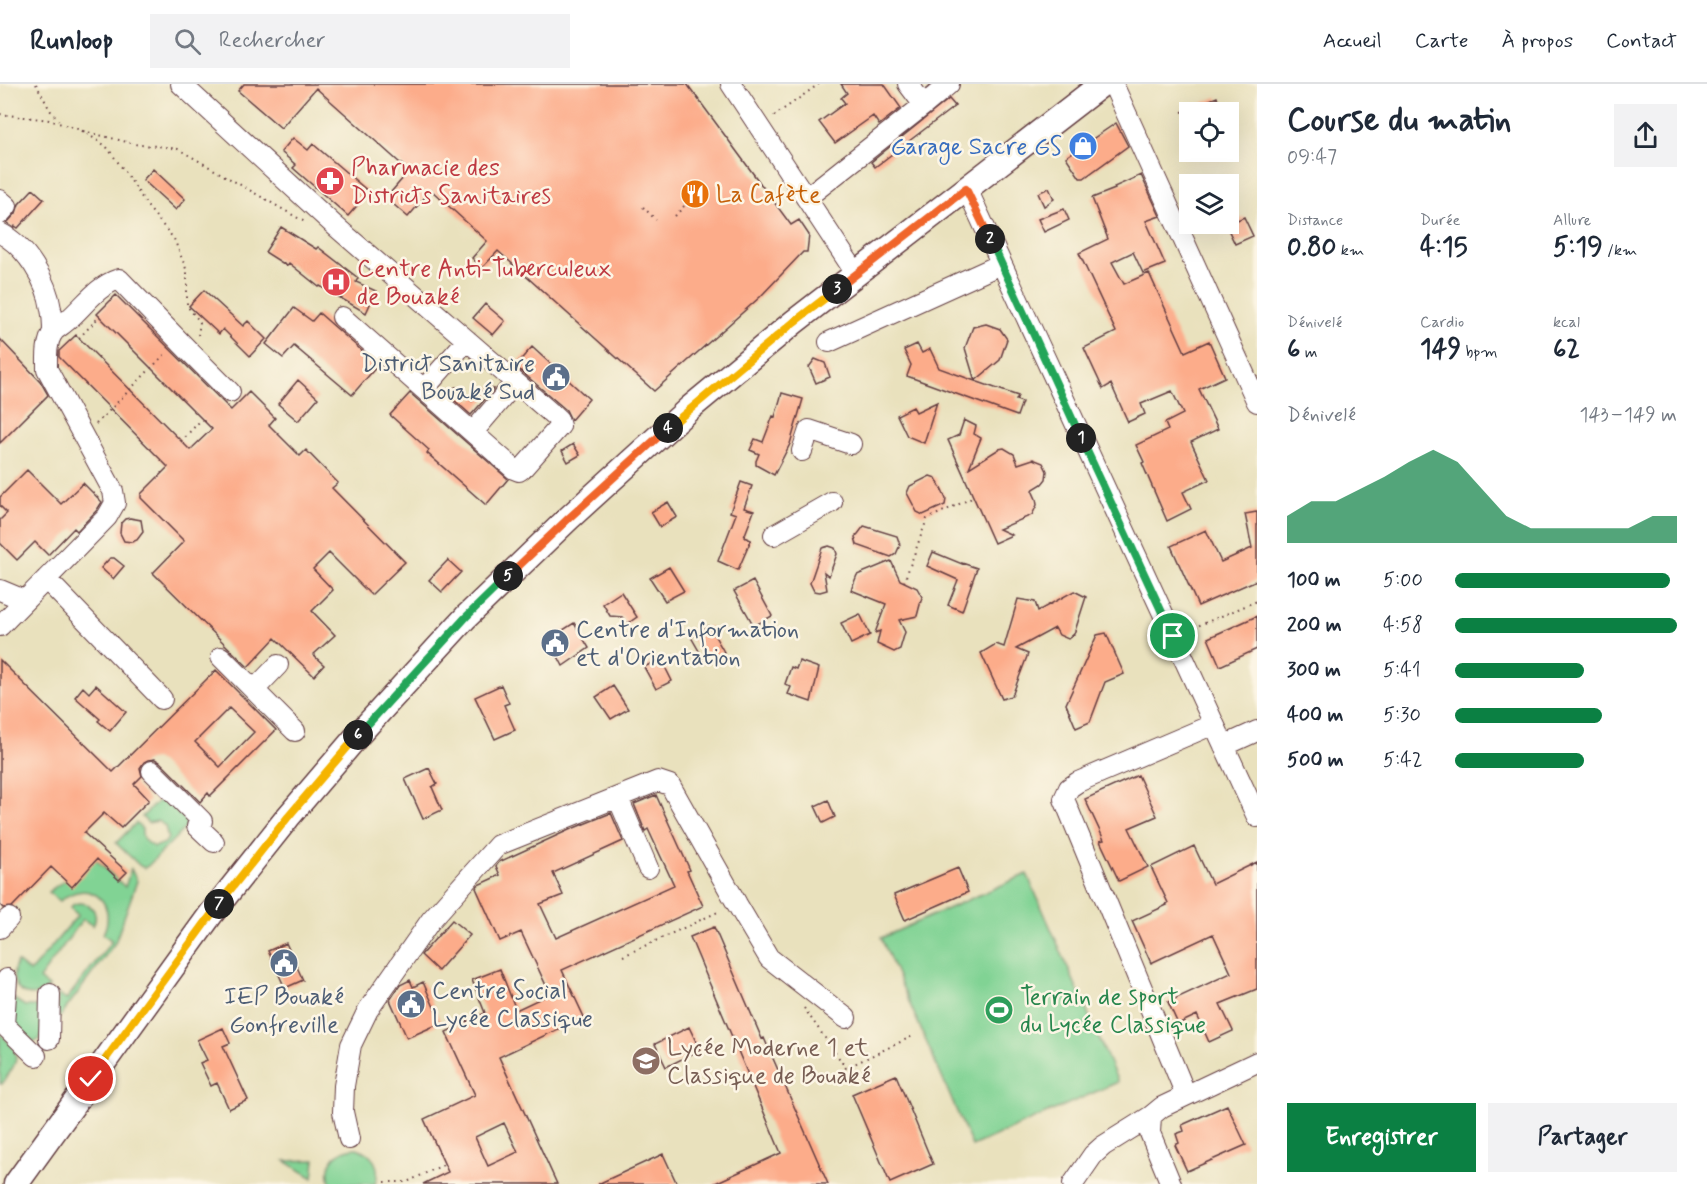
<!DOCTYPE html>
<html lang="fr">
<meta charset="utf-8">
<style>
:root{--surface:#fff;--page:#f2f2f3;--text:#1f2937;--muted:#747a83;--line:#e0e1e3;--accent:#0b8043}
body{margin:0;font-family:Mynerve,sans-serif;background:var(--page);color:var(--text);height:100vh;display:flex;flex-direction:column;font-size:22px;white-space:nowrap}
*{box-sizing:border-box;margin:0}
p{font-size:20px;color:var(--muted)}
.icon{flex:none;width:33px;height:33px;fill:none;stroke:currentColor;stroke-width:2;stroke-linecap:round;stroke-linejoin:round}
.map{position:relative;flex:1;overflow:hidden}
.drawer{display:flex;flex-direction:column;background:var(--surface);width:450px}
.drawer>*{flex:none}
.fabs{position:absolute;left:1179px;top:18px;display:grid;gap:12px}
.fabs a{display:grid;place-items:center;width:60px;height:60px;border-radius:0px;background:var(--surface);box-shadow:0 6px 24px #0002;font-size:30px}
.pin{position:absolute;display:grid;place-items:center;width:51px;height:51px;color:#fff;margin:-26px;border:3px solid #fff;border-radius:50%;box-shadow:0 2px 6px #0007}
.km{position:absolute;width:30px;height:30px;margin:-15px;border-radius:50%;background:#222;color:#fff;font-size:16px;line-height:30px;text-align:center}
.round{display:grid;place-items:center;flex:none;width:63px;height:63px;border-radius:0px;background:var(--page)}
.head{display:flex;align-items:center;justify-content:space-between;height:102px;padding:0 30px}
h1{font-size:33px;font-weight:700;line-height:45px}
.stats{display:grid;grid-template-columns:repeat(3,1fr);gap:9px;height:102px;padding:6px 30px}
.stats div{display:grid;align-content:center}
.stats b{font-size:26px;font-weight:700}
.stats small{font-size:16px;font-weight:400}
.stats p{font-size:16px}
.chart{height:168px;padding:12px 30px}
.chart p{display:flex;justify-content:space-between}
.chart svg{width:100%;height:108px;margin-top:6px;fill:var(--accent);opacity:.7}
.button{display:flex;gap:12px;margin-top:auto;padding:12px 30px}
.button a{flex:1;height:69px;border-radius:0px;background:var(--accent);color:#fff;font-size:24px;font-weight:700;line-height:69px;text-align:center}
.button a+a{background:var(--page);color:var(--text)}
ul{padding:0 30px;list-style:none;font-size:20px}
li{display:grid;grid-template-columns:96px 72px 1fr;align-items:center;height:45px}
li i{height:15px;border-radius:8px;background:var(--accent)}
header{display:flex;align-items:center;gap:36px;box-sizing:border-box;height:84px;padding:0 30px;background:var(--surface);border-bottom:2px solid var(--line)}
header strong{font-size:28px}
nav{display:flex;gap:33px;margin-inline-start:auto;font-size:21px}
.search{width:420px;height:54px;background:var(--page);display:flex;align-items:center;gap:15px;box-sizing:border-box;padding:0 21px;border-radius:0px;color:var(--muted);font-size:22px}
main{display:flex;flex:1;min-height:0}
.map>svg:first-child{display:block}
</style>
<header>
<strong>Runloop</strong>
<div class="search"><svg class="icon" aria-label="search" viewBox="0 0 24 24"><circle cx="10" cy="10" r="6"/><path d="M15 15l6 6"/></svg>Rechercher</div>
<nav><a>Accueil</a><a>Carte</a><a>À propos</a><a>Contact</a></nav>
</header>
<main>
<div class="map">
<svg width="1257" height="1100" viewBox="0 0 1257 1100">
<rect width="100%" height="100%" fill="#fcf5e5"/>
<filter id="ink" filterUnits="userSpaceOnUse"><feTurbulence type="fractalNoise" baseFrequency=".0167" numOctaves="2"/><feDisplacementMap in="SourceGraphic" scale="12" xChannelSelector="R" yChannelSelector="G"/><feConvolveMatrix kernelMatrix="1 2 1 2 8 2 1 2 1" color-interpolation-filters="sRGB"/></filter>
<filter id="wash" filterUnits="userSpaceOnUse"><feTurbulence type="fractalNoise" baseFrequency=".008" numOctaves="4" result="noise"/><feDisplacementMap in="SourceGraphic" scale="24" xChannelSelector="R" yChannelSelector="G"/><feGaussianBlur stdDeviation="1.35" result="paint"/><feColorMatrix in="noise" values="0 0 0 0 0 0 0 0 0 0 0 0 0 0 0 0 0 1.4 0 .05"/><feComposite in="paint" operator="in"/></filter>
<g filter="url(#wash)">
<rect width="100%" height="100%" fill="#e9e1bd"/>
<path fill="#81d394" stroke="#667960" stroke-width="1.5" d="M165,710l24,25 -1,6 -40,41 -4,2 -4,-2 -24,-23 20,-20 6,6c-1,10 4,15 13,18l10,-4 3,-5 -3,-12 -7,-5 -10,2 -6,-6z
M89,769l36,34 6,-18 6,12 -22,62 -56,75 -2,1 1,-25 8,6 46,-59 -9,-7c16,-33 -16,-57 -43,-33l-12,-9 17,-12z
M1027,790l91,208 -146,64 -91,-208z
M79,819c14,0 20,11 14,23l-10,-7 -44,60 10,8c-21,19 -44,0 -32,-25l13,10 48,-57 -8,-7 4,-4z
M14,915l11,7h12l7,5 1,14 -6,15 -5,2 -21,-19z
M0,949c23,23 19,26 2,51h-2z
M357,1064c16,6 25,19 18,36h-44c-8,-20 5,-35 26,-36z
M315,1076l-2,18 -28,-17z"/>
<g id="blocks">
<path fill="#fcac8a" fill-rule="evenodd" d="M244,0h443l104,141 8,-5 10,15 -2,17h-4l-43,45 -106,94 -156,-140 -16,17 -10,-10 15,-17 -56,-51 -23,27 -22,-19 23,-27 -93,-83 -35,40 -43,-37z
M841,0h43l17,24 -22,17 -6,-9 -38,27 -16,-21 26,-19 -4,-5 6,-5z
M1217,13l7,15h-42z
M949,15l6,7 -80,61 -4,-5z
M1116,39l12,23 -44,32h-4l-14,-21z
M293,54l15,12 5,-6 56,48 -21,24 -55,-48 3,-3 -15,-13z
M153,85l32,30 -9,11 -33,-30z
M1141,91l19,41 -14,5 19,43 -22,9 -10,-21 -21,10 12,22 25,-11 36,79 24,-11 16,36 -26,12 19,40 -27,13 18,38 -26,12 8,17 -24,12 -25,-58 2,-1 -8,-17 32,-15 -3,-7 18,-9 -11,-23 -31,13 4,10 -17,8 -17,-38 -8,5 -19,-41 32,-16 -37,-79 29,-14 -16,-41 23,-9 -1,-2z
M1049,104l5,11 -10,7 -6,-13z
M33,105l11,10 -26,29 -3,-2 -1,2 -7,-5 9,-10 3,-9z
M1064,125l5,11 -25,12 -6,-13z
M1244,133l9,19 -18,8 -9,-19z
M281,143l35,22 2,-2 40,31 -2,4 20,9 -10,22 -46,-27 -1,1 -30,-24 -2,3 -22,-14z
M204,206l39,36 5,-5 18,18 -16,17 -27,-27 -4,5 -30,-28z
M116,211l115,115 18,-18 26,26 -6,7 31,31 6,-6 32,33 -6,5 73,74 -34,33 -42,-42 -16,16 20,21 -21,21 23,24 -22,20 11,10 -10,11 -39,-38 -27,29 -95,-94 31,-32 -43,-43v-4l27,-27 -109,-110v-6l17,-16 114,115 22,-21 -115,-115z
M485,220l20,17 -12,14 -20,-17z
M294,224l18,13 7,-8 59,52 -26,30 -58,-49 -11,12 -17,-14z
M986,240l14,5 7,10 -7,21 -25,21 43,15 -2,4 6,2 -5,14 -110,-40 4,-11 -7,-15 13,-6 5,9 8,-4 9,19 36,13 -10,-33 8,-21z
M0,255l40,42 8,14 -48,48z
M532,263l57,52 -18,21 -5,-10 -51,-44z
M815,275l10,4 5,14 -14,6 -7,-16z
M298,296l20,18 -20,23 -20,-17z
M456,303l16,14 14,-14 8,2 -23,26 -26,-23z
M410,309l98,86 -22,26 -59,-52 2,-3 -39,-35z
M782,309l21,6 -13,45 -16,31 -18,-10v-4l3,-7 -9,-4 5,-11 8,3 10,-26 2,1z
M937,318l-13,41 -17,-7 -10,-21 16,-8 3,5z
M964,336l12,6 -2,8 7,4 -12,30 30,-19 5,-1 10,6 4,10 15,-5 10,4 4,8 -1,8 -4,5 -10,6 4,9 1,6 -5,10 -33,14 13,6 -18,8 -46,-103 11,-5z
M573,360l7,11 -12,7 -6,-11z
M27,386l34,34 22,-21 19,19 -5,8 -20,21 -3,-3 -26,27 -13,-13 -18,18 -17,-17v-23l7,-7 -7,-7v-9z
M930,392l6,2 10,21 -1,6 -22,10 -6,-3 -10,-19 3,-7z
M741,398l11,4 -8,22 10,3 -10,26 7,3 -13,30 -20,-9 18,-47 -6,-2z
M668,418l9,15 -17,10 -9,-15z
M1257,428v68l-59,26 -27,-60 35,-16 15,32 31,-14 -7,-34z
M130,434l11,2 2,12 -6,8 -5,2 -8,-1 -4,-8 1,-10 4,-4z
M864,442l33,10 3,9 -4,9 -5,3 -34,-12 -2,-8 3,-3z
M829,462l6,2 2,6 -8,22 -5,-4 3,18 -7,2 -6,-1 -4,-8 12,-35z
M933,468l29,12v-1l15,5 -15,43 -14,-6 10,-25 -31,-14z
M110,474h4l10,8 -11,13 -12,-11z
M448,476l13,12 -19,20 -13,-12z
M891,477l9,19 17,8 5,9 -5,19 -18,4 6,12 -5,17 -6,3 -17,-8 3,-13 -5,2 11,-29 -35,-14 6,-15z
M669,483l15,24 -19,10 -15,-23z
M753,497l19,35 -18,10 -20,-35z
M1074,507l12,6 -12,37 -6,5 -9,-4 -4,-7 -39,21 12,5 -16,42 -10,3 -21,-46 15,-9 8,3 14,-48 17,3 3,9z
M621,508l16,25 -10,7 -5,-7 -12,-1 -7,-12z
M860,530l10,21 -19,9 -10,-21z
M1257,532v33l-37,17 -12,-28z
M574,539l15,25 -26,18 -14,-27z
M709,542l15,26 -18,11 -15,-26z
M1106,549l18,41 -19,8 -15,40 -14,6 -10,-24 31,-69z
M661,575l11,22 -16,8 -12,-22z
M0,576l113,112 103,-102 60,60 -66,66 -2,-3 -8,9 -40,-40 -5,-3 -7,1 -4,2 -4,6 2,8 -8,8 15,16 -28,28 -17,-15 -20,20 43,39 -8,8 -22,-21 -25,28 -21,-20 -39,40 -9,1 -3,-3zM229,624l25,24 -34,35 -25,-25z
M799,577l20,7 -8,34 -23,-8 3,-7 -6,-3 6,-17 5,2z
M96,601l30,27 -16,19 -12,-10 2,-2 -25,-22 8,-10 6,6z
M501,601l8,18 -5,2 11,25 -20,9 -20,-42z
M613,602l15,23 -17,10 -15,-22z
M429,684l8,16 -5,3 10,23 -19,9 -18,-40z
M1138,691l19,41 -28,12 19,39 -29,14 -19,-40 4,-1 -19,-41z
M656,711l34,75 -3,1 16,35 -141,64 22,47 -85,40 58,127h-134l25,-12 -24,-53 51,-24 -29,-63 39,-19 -13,-33 28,-11 16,41 34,-16 -29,-62 -21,9 -24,-53 2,-3 22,-10 -4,-9 3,-4 70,-32 42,-17 12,28 -70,32 10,22 -23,9 16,34 118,-53 -26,-56 -3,2 -11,-27zM504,1039l14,29 -30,14 -13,-29z
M828,716l7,17 -12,6 -8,-17z
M1194,762l18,38 45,-22v127l-37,15 13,27 -24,11 -12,-27 -19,9 -10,-22 63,-29 -18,-39 -62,29 -19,-42 35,-16 -1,-1 2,-1 -17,-36z
M958,784l10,24 -63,28 -11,-25z
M452,836l18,15 -32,36 -17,-16z
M714,843l48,112 2,-1 64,146h-115l68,-31 -91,-216z
M286,859l17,37 -18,8 -17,-37z
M410,896l3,7 10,-5 18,41 -34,15 -17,-38 10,-15z
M689,943l11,23 -34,17 -11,-23z
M223,944l7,15 -7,3 25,54 -19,9 -12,-26 -6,3 -11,-23 7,-3 -10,-20z
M896,991l37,89 -43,19 -38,-89z
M1227,1021l19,40 -59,26 -12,-26 4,-2 -3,-9 8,-3 -2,-6z
M663,1070l14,30h-79z"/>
</g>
</g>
<g filter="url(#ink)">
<use href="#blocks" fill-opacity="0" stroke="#623c41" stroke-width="1.5"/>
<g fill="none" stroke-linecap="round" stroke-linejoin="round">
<g stroke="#623c41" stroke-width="22">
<path id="minor" d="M181,0l153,141 224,194 2,7 -37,42 -4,3 -5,-2 -172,-152
M731,0l126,191
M908,0l16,21
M1113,0l144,318
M967,105l290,628
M806,114l118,-93 25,-21
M0,116l7,6 -7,8
M0,149c26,13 47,48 51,76 2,8 2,16 2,24
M829,258l172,-78
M424,305l43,-49
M473,348l42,-49
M802,367l7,-21 42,14
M774,451l58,-33
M46,495l116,120
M0,506l24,10
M0,542l107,-109 8,-14 -2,-12 -66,-122c0,-12 -1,-26 6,-37 4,-4 11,-8 15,-12 17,-15 29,-34 51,-41l68,70 43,43
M221,573l74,74
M254,606l24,-25
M1224,662l33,-15
M152,687l50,50
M618,714l30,70
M197,742l17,16
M0,844l9,-10
M0,937l36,35
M4,941l3,-46
M49,955l1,-45
M1186,1011l-122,-296 5,-11 9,-6 136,-58
M349,1055l-6,-27 1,-26 7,-41 17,-35 63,-90 67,-75 160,-64 12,4 67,119 32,54 77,60
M1073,1100l20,-29 10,-9 48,-30
M1171,1100l-21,-51 1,-17 11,-9 95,-45"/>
</g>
<g stroke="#623c41" stroke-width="27">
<path id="major" d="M16,1100l195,-270 77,-97 70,-82 108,-118 103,-99 121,-110 104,-86 308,-238"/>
</g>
<path stroke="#623c41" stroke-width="2" stroke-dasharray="1.5 4.5" stroke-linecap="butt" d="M36,0l14,26 11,14
M0,30l49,6 32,10 25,16 20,27 22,34 26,32 13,32v35l13,16 -2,13
M774,32l45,-32
M83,47l56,14 19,1 20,3 127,73
M643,123l13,13
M675,132l11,-12
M79,254l21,-22
M96,340l70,-71
M181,357l21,-22
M904,498l23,-63 45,-21
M1188,546l69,-29
M623,872l97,-45
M804,924l42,60 69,-33
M385,1098h22l38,-18"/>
<use href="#minor" stroke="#fff" stroke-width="20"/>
<use href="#major" stroke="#fff" stroke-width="24"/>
</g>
</g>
<g fill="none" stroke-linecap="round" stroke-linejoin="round" filter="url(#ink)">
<g stroke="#fff" stroke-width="12">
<path id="split-1" d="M1081,354l92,198"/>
</g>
<g stroke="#fff" stroke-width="12">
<path id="split-2" d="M990,155l91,199"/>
</g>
<g stroke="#fff" stroke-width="12">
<path id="split-3" d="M837,205l129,-100 24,50"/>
</g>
<g stroke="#fff" stroke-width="12">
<path id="split-4" d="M668,344l126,-106 43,-33"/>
</g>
<g stroke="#fff" stroke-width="12">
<path id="split-5" d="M508,492l61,-58 99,-90"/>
</g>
<g stroke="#fff" stroke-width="12">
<path id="split-6" d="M358,651l108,-118 42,-41"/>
</g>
<g stroke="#fff" stroke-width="12">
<path id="split-7" d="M219,820l69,-87 70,-82"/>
</g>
<g stroke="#fff" stroke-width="12">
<path id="split-8" d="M91,995l128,-175"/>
</g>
<use href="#split-1" stroke="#22a559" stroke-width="8"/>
<use href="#split-2" stroke="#22a559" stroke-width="8"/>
<use href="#split-3" stroke="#f0652b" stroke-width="8"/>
<use href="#split-4" stroke="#f5b400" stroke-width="8"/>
<use href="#split-5" stroke="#f0652b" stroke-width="8"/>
<use href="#split-6" stroke="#22a559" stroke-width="8"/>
<use href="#split-7" stroke="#f5b400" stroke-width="8"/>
<use href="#split-8" stroke="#f5b400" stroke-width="8"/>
</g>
<defs>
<g id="shop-disc" transform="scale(1.5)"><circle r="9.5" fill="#3f7fe0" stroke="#fcf5e5"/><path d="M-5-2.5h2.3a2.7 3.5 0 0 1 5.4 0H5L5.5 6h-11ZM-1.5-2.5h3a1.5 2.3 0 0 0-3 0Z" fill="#fff"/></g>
<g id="pharmacy-disc" transform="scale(1.5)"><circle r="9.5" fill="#e0444e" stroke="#fcf5e5"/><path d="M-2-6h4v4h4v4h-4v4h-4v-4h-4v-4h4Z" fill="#fff"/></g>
<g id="restaurant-disc" transform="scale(1.5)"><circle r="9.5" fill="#e8710a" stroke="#fcf5e5"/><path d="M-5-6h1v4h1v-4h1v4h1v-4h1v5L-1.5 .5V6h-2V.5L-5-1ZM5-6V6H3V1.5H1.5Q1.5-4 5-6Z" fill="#fff"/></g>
<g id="hospital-disc" transform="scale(1.5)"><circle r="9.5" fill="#e0444e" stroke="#fcf5e5"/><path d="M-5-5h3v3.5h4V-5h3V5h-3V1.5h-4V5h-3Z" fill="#fff"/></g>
<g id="civic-disc" transform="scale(1.5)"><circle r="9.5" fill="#5c6f8a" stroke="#fcf5e5"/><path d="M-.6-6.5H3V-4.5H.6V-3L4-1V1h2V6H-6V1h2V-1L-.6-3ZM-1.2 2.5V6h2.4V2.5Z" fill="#fff"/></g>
<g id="stadium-disc" transform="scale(1.5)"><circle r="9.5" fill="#2e9e5b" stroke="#fcf5e5"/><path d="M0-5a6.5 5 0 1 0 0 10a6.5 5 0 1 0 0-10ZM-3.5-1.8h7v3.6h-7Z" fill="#fff"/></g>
<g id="school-disc" transform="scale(1.5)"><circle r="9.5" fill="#8d6e63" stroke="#fcf5e5"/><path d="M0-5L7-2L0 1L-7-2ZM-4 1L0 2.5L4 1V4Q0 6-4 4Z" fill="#fff"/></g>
</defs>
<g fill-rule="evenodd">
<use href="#shop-disc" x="1083" y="62"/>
<use href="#pharmacy-disc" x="330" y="97"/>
<use href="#restaurant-disc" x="695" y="110"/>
<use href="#hospital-disc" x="336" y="198"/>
<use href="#civic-disc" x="556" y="293"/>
<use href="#civic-disc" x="555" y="559"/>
<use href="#civic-disc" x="284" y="879"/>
<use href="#civic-disc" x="411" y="920"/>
<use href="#stadium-disc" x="999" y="926"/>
<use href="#school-disc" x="646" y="977"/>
</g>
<g text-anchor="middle" stroke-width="5" stroke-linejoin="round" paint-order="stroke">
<g font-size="24" fill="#366cbe" stroke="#fcf5e5" text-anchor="end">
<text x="1062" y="70">Garage Sacre GS</text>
</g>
<g font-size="24" fill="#be3a42" stroke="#fcf5e5" text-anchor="start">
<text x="351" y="91">Pharmacie des<tspan x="351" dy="28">Districts Sanitaires</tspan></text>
<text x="357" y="192">Centre Anti-Tuberculeux<tspan x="357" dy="28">de Bouaké</tspan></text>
</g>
<g font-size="24" fill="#c56008" stroke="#fcf5e5" text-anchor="start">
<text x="716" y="118">La Cafète</text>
</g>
<g font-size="24" fill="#4e5e75" stroke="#fcf5e5" text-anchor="start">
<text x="535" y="287" text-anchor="end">District Sanitaire<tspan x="535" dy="28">Bouaké Sud</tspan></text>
<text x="576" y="553">Centre d'Information<tspan x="576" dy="28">et d'Orientation</tspan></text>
<text x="432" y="914">Centre Social<tspan x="432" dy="28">Lycée Classique</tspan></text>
<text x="284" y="920" text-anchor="middle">IEP Bouaké<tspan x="284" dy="28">Gonfreville</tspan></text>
</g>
<g font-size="24" fill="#27864d" stroke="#fcf5e5" text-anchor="start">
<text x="1020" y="920">Terrain de sport<tspan x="1020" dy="28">du Lycée Classique</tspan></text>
</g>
<g font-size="24" fill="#785e54" stroke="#fcf5e5" text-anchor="start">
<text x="667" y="971">Lycée Moderne 1 et<tspan x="667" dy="28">Classique de Bouaké</tspan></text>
</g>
</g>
</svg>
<div class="fabs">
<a><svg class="icon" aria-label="locate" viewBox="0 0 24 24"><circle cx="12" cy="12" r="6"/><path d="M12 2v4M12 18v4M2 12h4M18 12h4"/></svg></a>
<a><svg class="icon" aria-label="layers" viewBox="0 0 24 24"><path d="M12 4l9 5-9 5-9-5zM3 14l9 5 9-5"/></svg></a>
</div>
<div class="pin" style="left:1173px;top:552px;background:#1e9e55"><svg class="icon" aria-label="arrive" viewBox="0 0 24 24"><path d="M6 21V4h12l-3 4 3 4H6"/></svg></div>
<div class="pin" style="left:91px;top:995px;background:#d93025"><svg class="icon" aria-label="check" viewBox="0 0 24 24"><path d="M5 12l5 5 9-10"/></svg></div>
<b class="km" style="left:1081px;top:354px">1</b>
<b class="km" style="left:990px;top:155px">2</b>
<b class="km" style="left:837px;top:205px">3</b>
<b class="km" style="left:668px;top:344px">4</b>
<b class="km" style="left:508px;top:492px">5</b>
<b class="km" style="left:358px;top:651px">6</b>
<b class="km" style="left:219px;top:820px">7</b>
</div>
<section class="drawer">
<div class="head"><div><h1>Course du matin</h1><p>09:47</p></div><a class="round"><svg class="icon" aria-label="share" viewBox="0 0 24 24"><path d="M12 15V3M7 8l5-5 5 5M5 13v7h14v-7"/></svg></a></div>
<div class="stats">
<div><p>Distance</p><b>0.80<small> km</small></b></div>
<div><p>Durée</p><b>4:15</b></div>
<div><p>Allure</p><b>5:19<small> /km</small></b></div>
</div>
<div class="stats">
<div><p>Dénivelé</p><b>6<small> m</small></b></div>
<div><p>Cardio</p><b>149<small> bpm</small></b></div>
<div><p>kcal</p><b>62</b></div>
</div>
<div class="chart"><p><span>Dénivelé</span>143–149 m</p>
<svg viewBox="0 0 160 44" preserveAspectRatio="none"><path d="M0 44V33L10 27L20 27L30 22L40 17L50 11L60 6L70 11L80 22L90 33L100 38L110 38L120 38L130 38L140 38L150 33L160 33V44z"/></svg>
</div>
<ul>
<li><b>100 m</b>5:00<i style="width:97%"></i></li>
<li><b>200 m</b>4:58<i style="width:100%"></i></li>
<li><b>300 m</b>5:41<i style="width:58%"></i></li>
<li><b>400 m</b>5:30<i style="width:66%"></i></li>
<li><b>500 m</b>5:42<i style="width:58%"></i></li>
</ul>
<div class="button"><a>Enregistrer</a><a>Partager</a></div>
</section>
</main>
